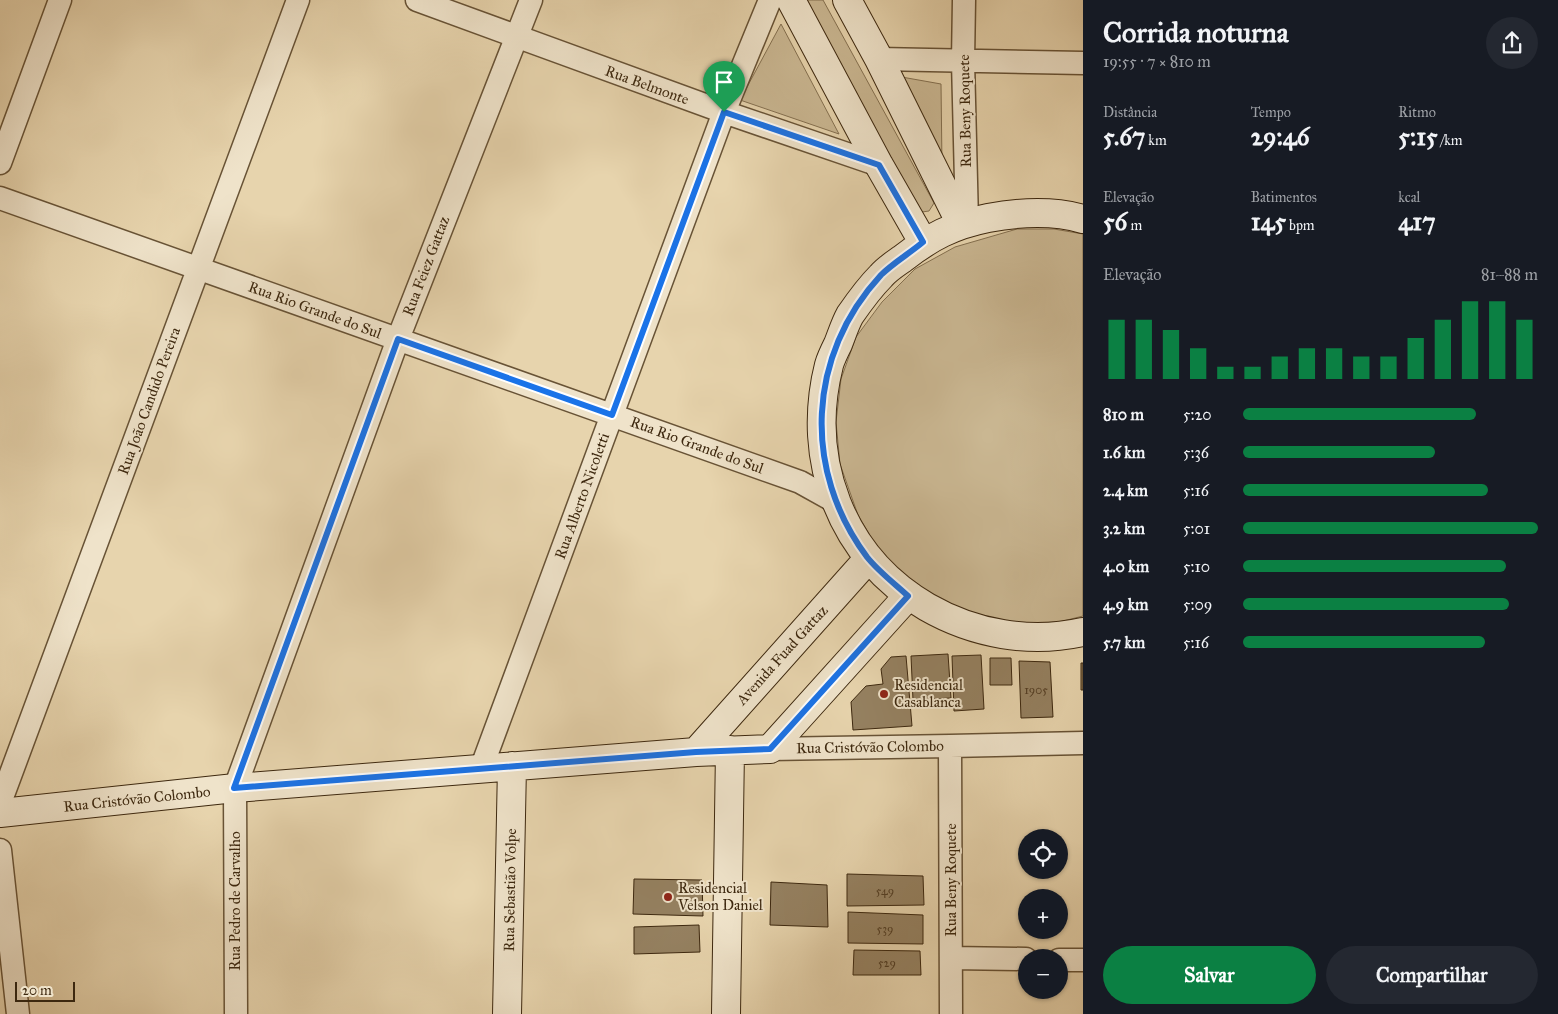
<!DOCTYPE html>
<html lang="pt">
<meta charset="utf-8">
<style>
:root{--surface:#171b24;--page:#242831;--text:#f1f3f6;--muted:#9ea1a6;--accent:#0b8043}
body{margin:0;font-family:"IM FELL Great Primer",serif;background:var(--page);color:var(--text);height:100vh;display:flex;flex-direction:column;font-size:19px;white-space:nowrap}
*{box-sizing:border-box;margin:0}
p{font-size:16px;color:var(--muted)}
.icon{flex:none;width:28px;height:28px;fill:none;stroke:currentColor;stroke-width:2;stroke-linecap:round;stroke-linejoin:round}
.map{position:relative;flex:1;overflow:hidden}
.drawer{display:flex;flex-direction:column;background:var(--surface);width:475px}
.drawer>*{flex:none}
.buttons{position:absolute;left:1018px;top:829px;display:grid;gap:10px}
.buttons a{display:grid;place-items:center;width:50px;height:50px;border-radius:50%;background:var(--surface);box-shadow:0 1px 4px #0004;font-size:25px}
.scale{position:absolute;left:15px;bottom:12px;width:60px;box-sizing:border-box;padding-left:5px;border:2px solid #3d280f;border-top:0;font-size:14px;line-height:18px;white-space:nowrap;color:#3d280f;-webkit-text-stroke:4px #efe3ca;paint-order:stroke}
.pin{position:absolute;display:grid;place-items:center;width:42px;height:42px;color:#fff;margin:-51px -21px;border-radius:50% 50% 50% 0;rotate:-45deg;box-shadow:0 0 5px #0007}
.pin .icon{rotate:45deg}
.round{display:grid;place-items:center;flex:none;width:52px;height:52px;border-radius:26px;background:var(--page)}
.headline{display:flex;align-items:center;justify-content:space-between;height:85px;padding:0 20px}
h1{font-size:28px;font-weight:700;line-height:38px}
.figures{display:grid;grid-template-columns:repeat(3,1fr);gap:8px;height:85px;padding:5px 20px}
.figures div{display:grid;align-content:center}
.figures b{font-size:25px;font-weight:700}
.figures small{font-size:14px;font-weight:400}
.figures p{font-size:14px}
.chart{height:140px;padding:10px 20px}
.chart p{display:flex;justify-content:space-between}
.chart svg{width:100%;height:90px;margin-top:5px;stroke:var(--accent);stroke-width:6}
.action{display:flex;gap:10px;margin-top:auto;padding:10px 20px}
.action a{flex:1;height:58px;border-radius:30px;background:var(--accent);color:#fff;font-size:20px;font-weight:700;line-height:58px;text-align:center}
.action a+a{background:var(--page);color:var(--text)}
ul{padding:0 20px;list-style:none;font-size:16px}
li{display:grid;grid-template-columns:80px 60px 1fr;align-items:center;height:38px}
li i{height:12px;border-radius:6px;background:var(--accent)}
main{display:flex;flex:1;min-height:0}
.map>svg:first-child{display:block}
</style>
<main>
<div class="map">
<svg width="1083" height="1014" viewBox="0 0 1083 1014">
<rect width="100%" height="100%" fill="#e7d4ad"/>
<filter id="stains"><feTurbulence type="fractalNoise" baseFrequency=".004" numOctaves="4"/><feColorMatrix values="0 0 0 0 .2 0 0 0 0 .09 0 0 0 0 .02 0 0 0 .5 -.17"/></filter>
<radialGradient id="worn" r=".72"><stop offset=".6" stop-color="#630" stop-opacity="0"/><stop offset="1" stop-color="#630" stop-opacity=".3"/></radialGradient>
<path fill="#cab792" stroke="#847050" d="M804,0h19l111,203 -5,8 -7,1 -4,-5z
M781,24l58,110 -99,-34z
M896,76l45,8 1,82z
M1017,229h37l29,5v382l-24,6 -44,1 -51,-12 -47,-24 -35,-31 -24,-41 -18,-51 -4,-42 5,-43 15,-42 26,-35 33,-33 40,-22z"/>
<path fill="#958161" stroke="#3d280f" d="M948,654l3,44 -38,2 -2,-44z
M981,655l3,54 -30,2 -2,-55z
M906,656l6,70 -59,4 -2,-28 15,-16 17,-2 -2,-15 10,-12z
M990,658h21l1,27h-22z
M1019,661l31,1 3,55 -32,1z
M1081,663h2v27h-2z
M847,874l76,2 1,29 -77,1z
M634,879l68,1 1,36 -70,-2z
M771,882l56,3 1,42 -58,-2z
M848,912l75,3v29l-75,-1z
M699,925l1,27 -66,2v-27z
M854,950l66,1 1,24h-68z"/>
<g fill="none" stroke-linecap="round" stroke-linejoin="round">
<g stroke="#685336" stroke-width="25">
<path id="street" d="M417,0l307,112 155,53
M964,0l-1,61 4,161
M879,59l204,4
M0,163l60,-163
M0,198l800,284 36,20
M950,746l1,268
M770,749l180,-3 133,-3
M481,769l243,-657 46,-112
M0,803l298,-803
M0,850l18,164
M951,958l75,1
M1059,960h24
M236,1014l-1,-226 163,-449 133,-339"/>
</g>
<g stroke="#3d280f" stroke-width="30">
<path id="secondary" d="M791,0l88,165 44,77
M847,0l32,59 82,165
M1083,219c-31,-9 -63,-7 -95,-1 -35,7 -58,19 -86,41 -7,5 -15,10 -21,17 -11,11 -22,26 -31,39 -5,9 -8,19 -12,29 -3,6 -7,14 -9,21 -24,95 12,192 98,242 47,27 103,37 156,25
M696,752l173,-194
M0,813l235,-25 461,-36 74,-3 138,-153
M507,1014l5,-248
M726,1014l4,-264"/>
</g>
<use href="#street" stroke="#efe3ca" stroke-width="22"/>
<use href="#secondary" stroke="#efe3ca" stroke-width="28"/>
</g>
<g fill="none" stroke-linecap="round" stroke-linejoin="round">
<g stroke="#fff" stroke-width="10">
<path id="route" d="M724,112l155,53 44,77c-13,11 -30,21 -42,33 -74,80 -79,195 -14,282 11,14 28,27 41,39l-138,153 -74,3 -462,36 164,-449 214,76z"/>
</g>
<use href="#route" stroke="#1a73e8" stroke-width="6"/>
</g>
<g fill="#8f2418" stroke="#efe3ca" stroke-width="2">
<circle cx="884" cy="694" r="5"/>
<circle cx="668" cy="897" r="5"/>
</g>
<g text-anchor="middle" stroke-width="4" stroke-linejoin="round" paint-order="stroke">
<g font-size="12" fill="#533e24">
<text x="1036" y="694">1905</text>
<text x="885" y="895">549</text>
<text x="885" y="933">539</text>
<text x="887" y="967">529</text>
</g>
<g font-size="15" fill="#3d280f" stroke="#efe3ca">
<text transform="translate(647 85) rotate(20)" y="5">Rua Belmonte</text>
<text transform="translate(965 111) rotate(-91)" y="5">Rua Beny Roquete</text>
<text transform="translate(426 266) rotate(-69)" y="5">Rua Feiez Gattaz</text>
<text transform="translate(315 310) rotate(20)" y="5">Rua Rio Grande do Sul</text>
<text transform="translate(149 401) rotate(-70)" y="5">Rua João Candido Pereira</text>
<text transform="translate(697 445) rotate(20)" y="5">Rua Rio Grande do Sul</text>
<text transform="translate(582 496) rotate(-70)" y="5">Rua Alberto Nicoletti</text>
<text transform="translate(782 655) rotate(-48)" y="5">Avenida Fuad Gattaz</text>
<text transform="translate(870 747) rotate(-1)" y="5">Rua Cristóvão Colombo</text>
<text transform="translate(137 799) rotate(-6)" y="5">Rua Cristóvão Colombo</text>
<text transform="translate(951 880) rotate(-90)" y="5">Rua Beny Roquete</text>
<text transform="translate(510 890) rotate(-89)" y="5">Rua Sebastião Volpe</text>
<text transform="translate(235 901) rotate(-90)" y="5">Rua Pedro de Carvalho</text>
</g>
<g font-size="15" fill="#3d280f" stroke="#efe3ca" text-anchor="start">
<text x="894" y="690">Residencial<tspan x="894" dy="17">Casablanca</tspan></text>
<text x="678" y="893">Residencial<tspan x="678" dy="17">Velson Daniel</tspan></text>
</g>
</g>
<rect width="100%" height="100%" filter="url(#stains)"/>
<rect width="100%" height="100%" fill="url(#worn)"/>
</svg>
<div class="buttons">
<a><svg class="icon" aria-label="locate" viewBox="0 0 24 24"><circle cx="12" cy="12" r="6"/><path d="M12 2v4M12 18v4M2 12h4M18 12h4"/></svg></a>
<a>+</a>
<a>−</a>
</div>
<div class="scale">20 m</div>
<div class="pin" style="left:724px;top:112px;background:#1e9e55"><svg class="icon" aria-label="arrive" viewBox="0 0 24 24"><path d="M6 21V4h12l-3 4 3 4H6"/></svg></div>
</div>
<section class="drawer">
<div class="headline"><div><h1>Corrida noturna</h1><p>19:55 · 7 × 810 m</p></div><a class="round"><svg class="icon" aria-label="share" viewBox="0 0 24 24"><path d="M12 15V3M7 8l5-5 5 5M5 13v7h14v-7"/></svg></a></div>
<div class="figures">
<div><p>Distância</p><b>5.67<small> km</small></b></div>
<div><p>Tempo</p><b>29:46</b></div>
<div><p>Ritmo</p><b>5:15<small> /km</small></b></div>
</div>
<div class="figures">
<div><p>Elevação</p><b>56<small> m</small></b></div>
<div><p>Batimentos</p><b>145<small> bpm</small></b></div>
<div><p>kcal</p><b>417</b></div>
</div>
<div class="chart"><p><span>Elevação</span>81–88 m</p>
<svg viewBox="0 0 160 44" preserveAspectRatio="none"><path d="M5 44V15M15 44V15M25 44V20M35 44V29M45 44V38M55 44V38M65 44V33M75 44V29M85 44V29M95 44V33M105 44V33M115 44V24M125 44V15M135 44V6M145 44V6M155 44V15"/></svg>
</div>
<ul>
<li><b>810 m</b>5:20<i style="width:79%"></i></li>
<li><b>1.6 km</b>5:36<i style="width:65%"></i></li>
<li><b>2.4 km</b>5:16<i style="width:83%"></i></li>
<li><b>3.2 km</b>5:01<i style="width:100%"></i></li>
<li><b>4.0 km</b>5:10<i style="width:89%"></i></li>
<li><b>4.9 km</b>5:09<i style="width:90%"></i></li>
<li><b>5.7 km</b>5:16<i style="width:82%"></i></li>
</ul>
<div class="action"><a>Salvar</a><a>Compartilhar</a></div>
</section>
</main>
